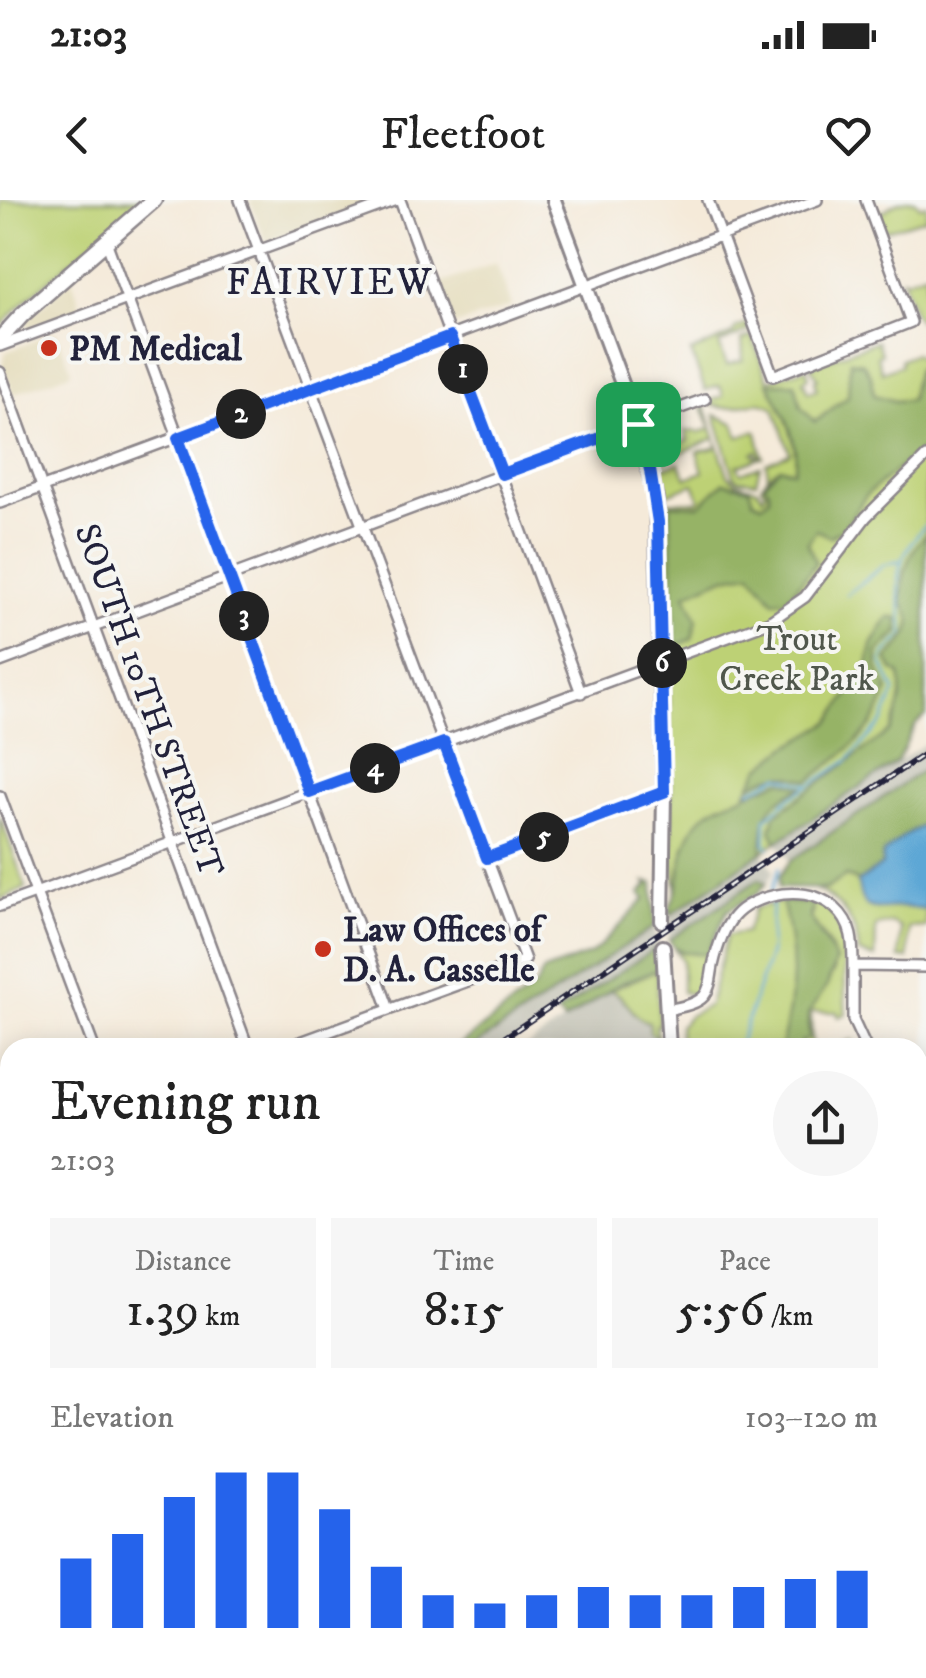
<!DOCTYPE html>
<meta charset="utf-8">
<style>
:root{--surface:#fff;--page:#f6f6f6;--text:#222;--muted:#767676;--accent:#2563eb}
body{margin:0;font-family:"IM FELL DW Pica",serif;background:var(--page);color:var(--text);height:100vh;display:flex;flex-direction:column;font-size:38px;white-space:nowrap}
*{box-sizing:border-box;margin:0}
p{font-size:32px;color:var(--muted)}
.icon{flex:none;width:55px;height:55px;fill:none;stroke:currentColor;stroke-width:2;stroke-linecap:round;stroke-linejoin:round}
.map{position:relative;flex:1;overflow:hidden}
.drawer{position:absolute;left:0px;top:838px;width:928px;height:642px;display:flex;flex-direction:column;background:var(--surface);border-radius:30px 30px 0 0;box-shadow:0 5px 25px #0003}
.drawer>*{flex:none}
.pin{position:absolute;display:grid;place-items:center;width:85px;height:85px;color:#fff;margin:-42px;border-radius:20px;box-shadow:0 5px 15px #0006}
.km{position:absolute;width:50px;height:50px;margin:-25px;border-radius:50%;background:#222;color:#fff;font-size:28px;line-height:50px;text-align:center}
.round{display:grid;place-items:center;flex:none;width:105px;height:105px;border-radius:52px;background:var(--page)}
.overview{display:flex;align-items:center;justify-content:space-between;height:170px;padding:0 50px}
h1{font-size:55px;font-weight:600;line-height:75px}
.stats{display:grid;grid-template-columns:repeat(3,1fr);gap:15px;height:170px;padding:10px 50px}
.stats div{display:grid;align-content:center;border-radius:0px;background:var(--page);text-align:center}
.stats b{font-size:50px;font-weight:600}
.stats small{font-size:28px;font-weight:400}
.stats p{font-size:28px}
.chart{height:280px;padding:20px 50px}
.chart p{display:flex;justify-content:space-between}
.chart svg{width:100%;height:180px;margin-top:10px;stroke:var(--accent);stroke-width:6}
.status{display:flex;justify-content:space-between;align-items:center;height:70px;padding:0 50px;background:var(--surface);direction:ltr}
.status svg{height:28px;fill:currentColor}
header{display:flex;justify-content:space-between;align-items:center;height:130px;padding:0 50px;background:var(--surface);font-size:45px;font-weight:600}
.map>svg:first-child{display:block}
</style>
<div class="status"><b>21:03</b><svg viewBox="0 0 49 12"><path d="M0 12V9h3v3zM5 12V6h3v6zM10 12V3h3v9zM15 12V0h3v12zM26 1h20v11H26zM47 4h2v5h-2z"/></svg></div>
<header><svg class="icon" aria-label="back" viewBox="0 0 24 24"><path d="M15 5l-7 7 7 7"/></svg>Fleetfoot<svg class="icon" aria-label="heart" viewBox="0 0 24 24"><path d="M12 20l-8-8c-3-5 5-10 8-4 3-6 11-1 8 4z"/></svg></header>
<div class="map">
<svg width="926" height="1478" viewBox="0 0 926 1478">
<rect width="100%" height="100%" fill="#f6f6f2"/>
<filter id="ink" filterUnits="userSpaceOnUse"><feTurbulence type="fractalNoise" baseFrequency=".01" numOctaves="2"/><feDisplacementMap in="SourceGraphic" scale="20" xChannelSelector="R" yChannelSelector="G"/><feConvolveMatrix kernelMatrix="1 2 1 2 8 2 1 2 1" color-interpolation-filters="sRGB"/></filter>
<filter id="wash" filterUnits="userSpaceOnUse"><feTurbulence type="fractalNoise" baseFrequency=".0048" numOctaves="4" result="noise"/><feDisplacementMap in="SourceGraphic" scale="40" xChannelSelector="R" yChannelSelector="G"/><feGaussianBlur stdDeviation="2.25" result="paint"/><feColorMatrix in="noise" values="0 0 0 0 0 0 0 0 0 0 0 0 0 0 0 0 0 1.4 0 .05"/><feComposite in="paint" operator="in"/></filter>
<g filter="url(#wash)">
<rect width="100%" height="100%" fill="#f5ead9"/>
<path fill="#e4dbba" d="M250,0h128l-109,41 -4,-2z
M496,63l16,43 -59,20 -16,-41z
M72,79l10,31 -54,18 -2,-7z
M56,132l15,37 -1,4 -57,21 -11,-29 4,-13z"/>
<path fill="#c6c5b8" d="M926,543v25l-136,93 -13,-19z
M762,652l12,19 -7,12 -9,-4 -89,61 1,-25z
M655,726l1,22 -150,99 -33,1z
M610,790l9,3 29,29 8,14 1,12h-133z
M10,1391v79h483l3,8h-496v-84z"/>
<path fill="#bdd175" stroke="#707a58" stroke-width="2.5" d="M0,0h143l-116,99 -27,28z
M871,0l4,8 8,4c9,-8 16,-12 32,-12l5,6 6,-2v14l-43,13z
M926,72v56h-1l-11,-14 -12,-37 2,3z
M748,124l2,6 -31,14 8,21 16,-5 -1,-20 10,-4 16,44 38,-12 3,9 -6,3 5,12 9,-3 -2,-8 3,-3 -8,-12 67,-25 4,13 -4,2 5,16 19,-7v-6l14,-6 3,4 8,-1v11l-9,2 -7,31 -15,1 -22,-6 -2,-19 -20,2 -3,18 -33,26 -14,-14 -32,-24c13,26 32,58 25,88l-19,-2 -9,9 3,19 -7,6 -48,-9 -15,11 -29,-1 2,43 254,-114v260l-32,65 -132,93 -82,14 -3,25 -4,-24 -7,-366 31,1 3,-3 -6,-15 -29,11 -5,-26 19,-6 8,15 16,-6 -6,-20 21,-5 -3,-9 -56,25 -5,-22 22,4 12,-5 -3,-9 16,1 10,-4 -9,-21h3l23,68 9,8 21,6 5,8 2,-6 -4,-5 7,-10 -2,-13 24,-10 -16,-45c-21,-15 -39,8 -64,-4l-1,-3 14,-5 -3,-10 -15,4 -14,-38 40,-17 5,-7z
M715,215l19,8 5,14 16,-6 2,2 6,24h-3l-3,-6 -4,2 5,5 -21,8 4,7 19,-7 -4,16 -18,-2 -4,-4z
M0,616l26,72 -26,12z
M926,625v102l-17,1 -1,31 -9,-1 2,-30 -9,-5 -16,3 -1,32 -16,-5c-2,-29 -15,-50 -42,-63l9,-1 20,-13 11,5 26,-27z
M792,699c67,-5 49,75 54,115l-8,3 -1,-5h-26l1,33 22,2 18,-7 5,7h-55l-1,-5 8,-4 -1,-24 26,-43 -3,-23 -21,-31 3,-6 -16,-10 1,80 -12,66h-106l-1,-21 10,-10 20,-11 18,-70 19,-3 9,-24z
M673,746l8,6 26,2 5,-8 -10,41 -6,8 -14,-3v-32z
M657,770l2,56h-3l3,21 -3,-11 -6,-3 -1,-11c-18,-3 -21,-26 -39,-32z
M918,1352h8v126h-205l2,-8h195z"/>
<path fill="#96b366" stroke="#5c6a50" stroke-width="2.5" d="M850,161l13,2 8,13 3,19 21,6 15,-1 7,-31 9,-2v79l-59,48 -21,32 -16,11 -14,-7 -8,13 8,20 -30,37 -12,1 -23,-28 -27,4 -38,17 11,25 -5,20 -11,5 -6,-2 -5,-138 29,2 25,-24 25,6 4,12 9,4 7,-6v-8l-5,-6 16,-17 14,4c7,-29 -12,-62 -26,-88h27l6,24 14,15 33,-26z
M926,334v182l-10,8 -19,38 -120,80 -6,-12 4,-15 115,-84c9,-18 14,-37 10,-57l-7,-4 -6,-11c15,-16 36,-32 15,-56 -1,-28 5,-49 24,-69z
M888,418h10l1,14 -21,20 -1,16 11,21c-11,44 -46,65 -79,92 -23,-8 -38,-8 -59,5l-1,7 32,-13 22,7c-39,18 -38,25 -41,65l-92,63c-2,-12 6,-18 8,-30 7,-49 13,-75 66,-89l16,-28 27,-21 43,-25 38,-56 4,-21z
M926,568v57c-17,5 -30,18 -43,29l-1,11 -24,17 -12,-6 -20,13 -47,-1v-11l11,-16z
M759,679l7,4 -8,10 -31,18 -20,43c-16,0 -28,1 -38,-14z
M646,682l7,1 2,43 -182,121h-16l78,-60 9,-16 47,-17 8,-7 46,-48 -5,-6 8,-8z
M782,701l31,3 -3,13 26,43 -9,26 -19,28 1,25 -8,3 1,5h-21c14,-53 15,-93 1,-146z
M656,748l1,22 -36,13 -57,38 -7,-8z
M918,917l8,1v299l-8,-63z"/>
<path fill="#5da7d5" stroke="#406488" stroke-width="2.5" d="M926,625v85c-9,-1 -17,-3 -26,-3 -26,1 -39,8 -42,-25l24,-17 1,-11c13,-11 26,-24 43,-29z"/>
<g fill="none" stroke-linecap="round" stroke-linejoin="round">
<path stroke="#5da7d5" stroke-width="2.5" d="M847,394l37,-29 16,-4
M750,590l29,-14 30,9
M769,648l-4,-5 1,-25 22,-19 59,-38 36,-40 12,-30 -13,-28 2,-8 20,-21c-5,-54 -17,-65 22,-110
M771,692l8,-24
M738,848l32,-95 2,-53
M918,1414l8,-2"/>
</g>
</g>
<g filter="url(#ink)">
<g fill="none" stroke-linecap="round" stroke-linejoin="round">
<g stroke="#8c868a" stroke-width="14">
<path id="minor" d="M240,0l285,760 -241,88
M400,0l181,493
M708,0l65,176 138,-54 -45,-122
M106,41l283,768
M0,146l396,-146
M0,172l248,676
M0,303l817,-303
M0,462l705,-263
M0,596l94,252
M487,658l177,-66
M0,706l769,-284 36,-25 61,-80 60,-60
M853,766v54l13,28
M668,810c11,-3 28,-5 36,-14 7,-8 7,-20 9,-30 10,-44 23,-65 70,-72 19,-2 37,1 52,14 18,16 18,35 18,58l73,1
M918,870h8
M0,955l10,-4
M918,1345h8
M715,1478l2,-8"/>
</g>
<g stroke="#8c868a" stroke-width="18">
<path id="secondary" d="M554,0l83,224 19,74 8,294 -2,129
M663,747l6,101
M603,1478l2,-8"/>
</g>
<g stroke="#8c868a" stroke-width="19">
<path id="primary" d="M0,139l22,-24 132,-115"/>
</g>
<use href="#minor" stroke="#fff" stroke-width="9"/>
<use href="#secondary" stroke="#fff" stroke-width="12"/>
<use href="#primary" stroke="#fff" stroke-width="14"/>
<g stroke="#22223b" stroke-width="6">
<path id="rail" d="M489,848l437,-295
M0,1274l10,-14"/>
</g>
<use href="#rail" stroke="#f6f6f2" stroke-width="2.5" stroke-dasharray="8" stroke-linecap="butt"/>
</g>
</g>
<g fill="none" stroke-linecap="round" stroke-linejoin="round" filter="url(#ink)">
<g stroke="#fff" stroke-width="20">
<path id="route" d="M450,137l52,137 136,-50 12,46 8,52 6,270 -177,66 -43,-115 -135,49 -131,-354z"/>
</g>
<use href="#route" stroke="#2563eb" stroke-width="12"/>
</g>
<g fill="#c8321e" stroke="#f6f6f2" stroke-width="4">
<circle cx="49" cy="148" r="10"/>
<circle cx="323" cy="749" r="10"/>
</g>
<g text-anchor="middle" stroke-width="8" stroke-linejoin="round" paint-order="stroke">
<g font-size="35" font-weight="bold" fill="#22223b" stroke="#f6f6f2" text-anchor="start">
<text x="69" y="160">PM Medical</text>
<text x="343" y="741">Law Offices of<tspan x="343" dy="40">D. A. Casselle</tspan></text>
</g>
<g font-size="35" fill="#50574c" stroke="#f6f6f2">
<text x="797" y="450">Trout<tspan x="797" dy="40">Creek Park</tspan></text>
</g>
<g font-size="35" fill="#22223b" stroke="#f6f6f2">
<text transform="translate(150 500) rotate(70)" y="12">SOUTH 10TH STREET</text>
</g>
<g font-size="38" letter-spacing="2.5" fill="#22223b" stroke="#f6f6f2">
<text x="330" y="94">FAIRVIEW</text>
</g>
</g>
</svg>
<div class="pin" style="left:638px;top:224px;background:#1e9e55"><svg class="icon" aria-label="arrive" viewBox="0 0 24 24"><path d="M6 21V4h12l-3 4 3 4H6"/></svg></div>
<b class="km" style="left:463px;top:169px">1</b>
<b class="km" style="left:241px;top:214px">2</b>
<b class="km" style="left:244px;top:416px">3</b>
<b class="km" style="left:375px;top:568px">4</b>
<b class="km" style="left:544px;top:637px">5</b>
<b class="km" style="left:662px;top:463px">6</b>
<section class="drawer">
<div class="overview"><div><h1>Evening run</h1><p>21:03</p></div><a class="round"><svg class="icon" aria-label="share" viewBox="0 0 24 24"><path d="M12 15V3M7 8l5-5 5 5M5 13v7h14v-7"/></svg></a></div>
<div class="stats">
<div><p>Distance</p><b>1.39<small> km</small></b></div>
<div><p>Time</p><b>8:15</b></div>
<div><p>Pace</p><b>5:56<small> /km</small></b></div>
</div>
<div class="chart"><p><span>Elevation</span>103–120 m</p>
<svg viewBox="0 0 160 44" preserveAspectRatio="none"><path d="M5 44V27M15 44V21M25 44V12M35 44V6M45 44V6M55 44V15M65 44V29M75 44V36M85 44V38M95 44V36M105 44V34M115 44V36M125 44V36M135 44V34M145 44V32M155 44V30"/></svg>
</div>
</section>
</div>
